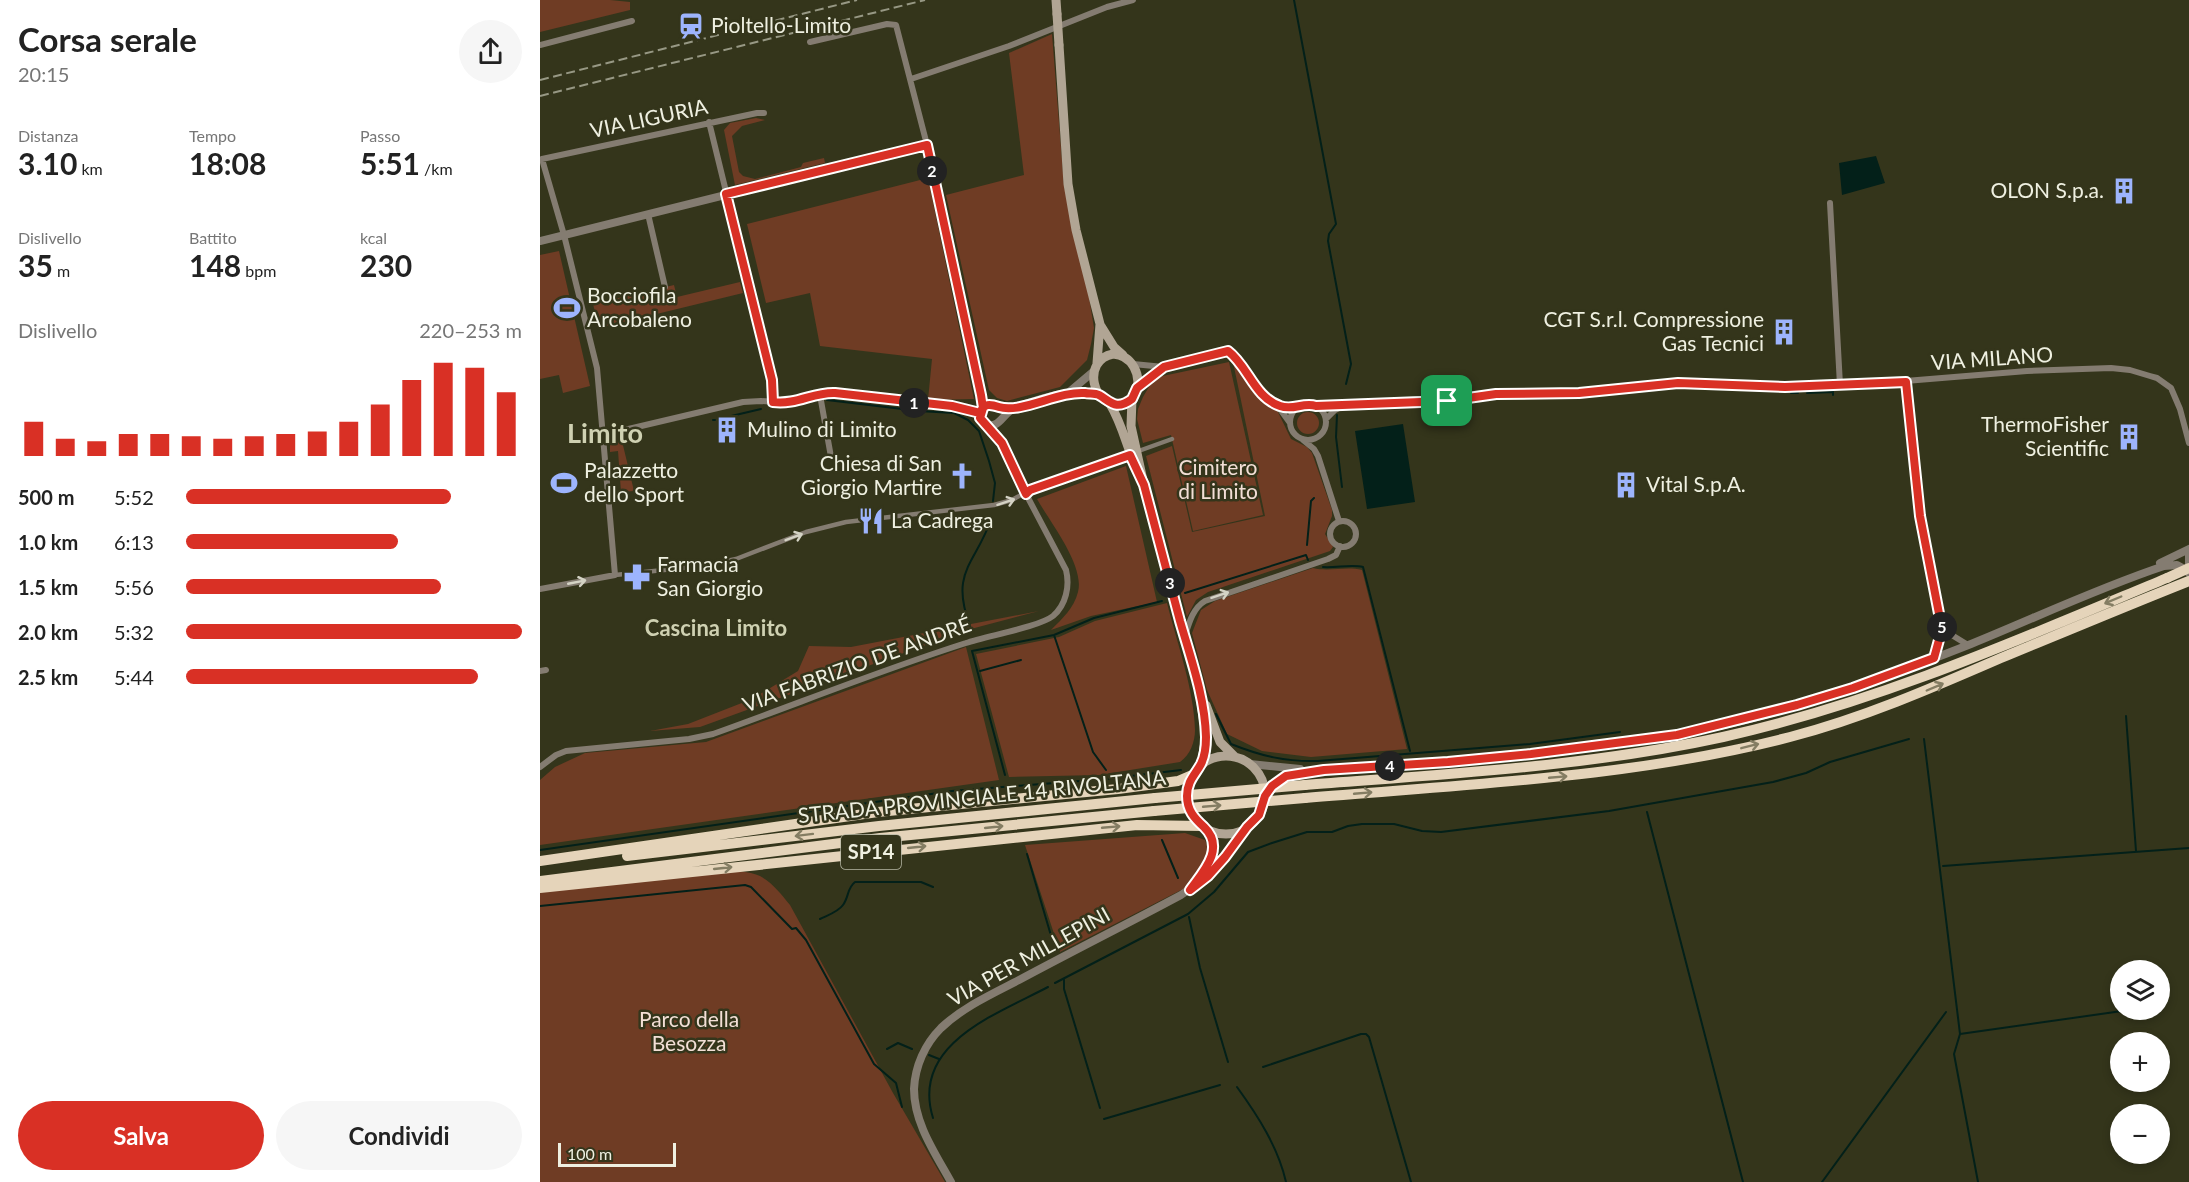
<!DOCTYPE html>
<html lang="it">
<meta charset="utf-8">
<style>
:root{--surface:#fff;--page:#f6f6f6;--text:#222;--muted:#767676;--accent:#d93025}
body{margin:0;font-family:Lato,sans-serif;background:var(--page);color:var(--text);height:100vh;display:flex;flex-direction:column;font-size:22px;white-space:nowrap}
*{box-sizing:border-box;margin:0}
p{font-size:20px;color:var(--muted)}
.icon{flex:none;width:33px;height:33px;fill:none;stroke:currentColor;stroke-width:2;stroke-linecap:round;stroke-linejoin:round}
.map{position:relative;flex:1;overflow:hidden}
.side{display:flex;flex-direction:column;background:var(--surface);width:540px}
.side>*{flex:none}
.tools{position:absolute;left:1570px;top:960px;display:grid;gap:12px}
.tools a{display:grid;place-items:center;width:60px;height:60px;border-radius:50%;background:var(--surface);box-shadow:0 3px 9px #0003;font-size:30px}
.scale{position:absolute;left:18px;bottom:15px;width:118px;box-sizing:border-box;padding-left:6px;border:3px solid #eff0e1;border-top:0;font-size:16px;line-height:21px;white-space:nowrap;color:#eff0e1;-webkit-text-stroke:4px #34351b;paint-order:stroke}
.pin{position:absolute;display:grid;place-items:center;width:51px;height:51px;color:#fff;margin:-26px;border-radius:12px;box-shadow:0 3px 9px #0006}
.km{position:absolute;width:30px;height:30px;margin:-15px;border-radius:50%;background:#222;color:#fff;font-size:16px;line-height:30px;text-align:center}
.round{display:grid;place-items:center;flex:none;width:63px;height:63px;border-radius:32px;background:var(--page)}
.headline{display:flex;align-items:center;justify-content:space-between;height:102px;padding:0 18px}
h1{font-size:33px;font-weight:700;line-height:45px}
.figures{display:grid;grid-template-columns:repeat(3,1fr);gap:9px;height:102px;padding:6px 18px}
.figures div{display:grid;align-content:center}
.figures b{font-size:30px;font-weight:700}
.figures small{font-size:16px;font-weight:400}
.figures p{font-size:16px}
.chart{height:168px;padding:12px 18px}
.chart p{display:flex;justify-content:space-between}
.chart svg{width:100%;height:108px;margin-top:6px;stroke:var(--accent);stroke-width:6}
.primary-button{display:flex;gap:12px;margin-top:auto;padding:12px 18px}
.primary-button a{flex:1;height:69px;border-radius:36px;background:var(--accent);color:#fff;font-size:24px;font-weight:700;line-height:69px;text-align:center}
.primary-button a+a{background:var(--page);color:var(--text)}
ul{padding:0 18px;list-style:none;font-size:20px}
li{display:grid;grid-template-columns:96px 72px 1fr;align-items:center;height:45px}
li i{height:15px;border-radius:8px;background:var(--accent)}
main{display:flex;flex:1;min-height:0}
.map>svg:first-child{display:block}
</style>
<main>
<section class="side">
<div class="headline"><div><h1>Corsa serale</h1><p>20:15</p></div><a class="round"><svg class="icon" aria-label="share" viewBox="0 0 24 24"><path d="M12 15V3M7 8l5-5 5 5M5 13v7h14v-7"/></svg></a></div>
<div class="figures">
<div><p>Distanza</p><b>3.10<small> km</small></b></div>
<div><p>Tempo</p><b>18:08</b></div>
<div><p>Passo</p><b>5:51<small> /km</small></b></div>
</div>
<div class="figures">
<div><p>Dislivello</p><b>35<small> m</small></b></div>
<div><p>Battito</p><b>148<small> bpm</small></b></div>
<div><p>kcal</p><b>230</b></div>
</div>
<div class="chart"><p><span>Dislivello</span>220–253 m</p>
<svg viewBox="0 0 160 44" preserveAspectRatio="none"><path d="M5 44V30M15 44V37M25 44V38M35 44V35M45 44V35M55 44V36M65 44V37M75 44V36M85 44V35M95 44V34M105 44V30M115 44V23M125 44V13M135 44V6M145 44V8M155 44V18"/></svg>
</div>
<ul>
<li><b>500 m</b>5:52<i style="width:79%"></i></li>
<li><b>1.0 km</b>6:13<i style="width:63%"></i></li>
<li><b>1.5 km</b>5:56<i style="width:76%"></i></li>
<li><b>2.0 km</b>5:32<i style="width:100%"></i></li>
<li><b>2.5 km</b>5:44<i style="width:87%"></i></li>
</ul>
<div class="primary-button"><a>Salva</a><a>Condividi</a></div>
</section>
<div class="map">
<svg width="1649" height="1182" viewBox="0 0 1649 1182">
<rect width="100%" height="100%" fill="#34351b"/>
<path fill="#6f3c24" d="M0,0h70l20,2v8l-90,22z
M512,34l12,152 24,105 6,37 -3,16 -4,16 -27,27 -53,14 -10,-3 -8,-8 -43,-195 78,-20 -15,-122z
M216,118l9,2 -23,6 -10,10 7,36 4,4 12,3 46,-12 2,-4 21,-5 1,5 -90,22 -11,-55 6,-7z
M388,178l46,221 -46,1 4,-41 -112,-13 -10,-53 -44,10 -19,-79z
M19,251l31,135 -27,7 -4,-18 -19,4v-124z
M200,282l3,11 -144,35 -6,-24 81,-19 3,12z
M689,362l34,153 -70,16 -22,-96 -28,8 -6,-24 1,-10 5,-12 7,-12 8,-8z
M693,362l22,30 22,18 14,29 16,8 5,6 20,57v6l-7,18 8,13 -3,4 -122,41 -12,8 -9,17 -41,-161 26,-10 20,86 73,-16z
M757 423a11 11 0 1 1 22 0a11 11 0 1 1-22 0Z
M81,437l13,54 -13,1 -3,-41 -8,1v-10l3,-4z
M586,466l31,136 -66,14 -40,14c11,-11 23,-22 27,-38 7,-26 -28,-70 -41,-93z
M773,568c16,4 33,-2 49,2l45,179 -96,8 -49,-6 -35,-17 -20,-44 -15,-57 9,-23 14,-9z
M627,603c10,40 27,86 28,127 0,12 -5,25 -15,32l-81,13 -90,2 -33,-123 83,-17 36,-16z
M499,611l-72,19 -267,97 -50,4 38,-7 64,-25 46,-28 11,-25 42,1z
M426,647l33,133 -459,65v-65l15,-13 30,-14 121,-11z
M645,833l20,7 5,13 -5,12 -18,22 -127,65 -35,-107z
M107,868c24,1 95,-1 113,8 13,7 21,18 30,29l103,188 52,89h-405v-301z"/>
<path fill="#032019" d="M1336,156l9,27 -43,12 -3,-32z
M863,424l12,78 -48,7 -12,-78z"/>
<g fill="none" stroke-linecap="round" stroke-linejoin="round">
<path stroke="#032019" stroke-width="2" d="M754,0l42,224 -7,10 -1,7 23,123 -5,20
M1251,393h7
M1267,393l26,-1v3
M287,400l92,11 35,2 14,7 11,11 10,30 6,22 -2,18
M797,415l-1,22 6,50
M187,417l34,-8
M173,420h2
M767,545l4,-44 3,-3
M783,567c13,1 29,-3 40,0l47,184
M645,593l121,-38 2,5
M430,626c-20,-54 4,-60 21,-106
M514,635l39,117 13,18
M440,671l41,-11
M676,714l15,30c30,12 55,18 87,17l212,-17 90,-12
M1586,716l10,135
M1384,739l36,295 -6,20 24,128
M465,775l-33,-124 82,-16 40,-17 68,-17
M1107,812l96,370
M622,840l16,38
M0,850l412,-59 154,-12 75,-9
M487,854l25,85
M1403,866l246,-18
M0,906l205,-21 6,2 41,42 4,-1 10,12 68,124 22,19 6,24
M649,917l11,51 28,94
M280,919c8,-4 18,-7 23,-14 6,-8 4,-17 12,-23h66l12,5
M524,980v9l36,119
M515,983l133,-69 26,-22 34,-40 24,-9 35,-11h25l16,-6 14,-2h32l28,7 19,1 168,-21 164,-29 33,-9 24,-11 79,-23
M1420,1034l162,-23
M347,1049l11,-6 14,6
M389,1055l10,4
M723,1067l98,-33h5l3,3 42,145
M697,1087c21,29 41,60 49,95
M393,1118c-23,-74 64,-104 115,-131
M564,1119l116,-34
M1282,1182l124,-170"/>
<path stroke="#847c71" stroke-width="4.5" d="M75,575l88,-9 33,-7 70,-27 40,-10 148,-17 18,-5 18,-10 142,-51"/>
<path stroke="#847c71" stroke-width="6" d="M270,42l77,-18 9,1 31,120
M0,45l92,-24
M371,79l98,-33 98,-39 26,-7
M169,122l63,258 1,22
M1290,203l10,182
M108,214l17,73
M593,364l31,3 64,-16 5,3 22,32 22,19 13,18
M1366,382l15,134 21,113 -8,29
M597,388l27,-20
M280,395l11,62
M750 422a18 18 0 1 1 36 0a18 18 0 1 1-36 0Z
M776,406l36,-3h72l72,-9 83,-1 99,-10 107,4 84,-3 158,-13 84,-3 19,2 20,6 7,2 14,10 9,21 9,34
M786,419l9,-9 8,-4
M63,435l140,-33 18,-1 30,2 33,-10h11l117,13 28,7
M763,440l11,9 4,7 21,65
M790 534a13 13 0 1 1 26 0a13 13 0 1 1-26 0Z
M0,589l75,-14 -18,-207 -33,-133 -22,-76 215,-46h7
M1402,629l26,16
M645,636c4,-13 8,-28 20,-35l123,-42 8,-4 4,-9
M0,671l6,-1
M0,767l16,-12 10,-4 123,-12 24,-5c84,-30 168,-64 253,-91 20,-7 73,-16 87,-27 13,-11 17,-30 13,-46l-40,-76 -25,-51 -13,-17"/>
<path stroke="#847c71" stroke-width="8" d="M0,241l387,-96 56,263
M528,393l26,-22
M474,408l-26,-4 -6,5 -2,9 5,6c15,6 17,-11 30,-16 14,-6 40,-14 55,-15 9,-1 19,1 28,2
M1649,554v19
M1620,563l29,-14
M710,764l50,5
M725,796l16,-18 21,-6c155,-15 312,-16 463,-57 70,-20 138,-44 206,-71 64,-26 127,-56 193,-78l13,-1 11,6
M658,879c13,-17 22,-32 6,-52
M411,1182c-16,-29 -37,-59 -37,-93 1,-23 11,-45 27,-61 22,-21 51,-34 78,-48 54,-29 108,-56 162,-85 28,-18 47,-41 66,-68"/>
<path stroke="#b1a594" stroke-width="9" d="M516,0l1,14
M519,45l9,139 8,46 24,94 -3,39
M561,326l13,21 9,8
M573,354c19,1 29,21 23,38 -2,6 -7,10 -13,12 -31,6 -42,-44 -10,-50z
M592,399l-1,27 13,59 55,204 7,48 -5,28
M570,404c14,23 18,50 31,74
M666,705l14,37 15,15
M647 795a39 39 0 1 1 78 0a39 39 0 1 1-78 0Z"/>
<path stroke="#e5d4ba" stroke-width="10" d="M765,785c140,-11 281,-18 418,-48 153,-34 300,-99 444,-159
M765,798c162,-14 326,-20 485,-61 73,-19 142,-49 211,-79 63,-26 125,-52 188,-77
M87,856l252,-30 276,-28
M0,861l338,-49 240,-23 60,-8 14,-6
M0,881l340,-43 274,-27
M0,888l597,-63 65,1"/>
<path stroke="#979884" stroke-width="2" stroke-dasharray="9 4.5" stroke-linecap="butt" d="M0,80l317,-80
M0,96l385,-96"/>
<path stroke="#b1a594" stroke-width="9" d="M517,14l2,31"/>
<path stroke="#e5d4ba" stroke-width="10" d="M1627,578l22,-10
M615,798l150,-13
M614,811l151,-13"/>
</g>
<defs><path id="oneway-shaft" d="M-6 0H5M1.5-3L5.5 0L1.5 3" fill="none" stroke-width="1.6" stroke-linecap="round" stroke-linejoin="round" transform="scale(1.5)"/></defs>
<g stroke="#d4d3c5">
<use href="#oneway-shaft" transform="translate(466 502) rotate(-18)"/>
<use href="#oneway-shaft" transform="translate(254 537) rotate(-21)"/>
<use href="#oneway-shaft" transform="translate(37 582) rotate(-11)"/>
<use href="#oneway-shaft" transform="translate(680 595) rotate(-18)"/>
</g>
<g stroke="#847d63">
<use href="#oneway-shaft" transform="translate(1573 600) rotate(157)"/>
<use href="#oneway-shaft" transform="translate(1395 687) rotate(-23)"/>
<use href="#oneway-shaft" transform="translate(1210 746) rotate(-14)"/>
<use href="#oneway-shaft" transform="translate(1018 777) rotate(-5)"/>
<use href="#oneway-shaft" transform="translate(823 793) rotate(-5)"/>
<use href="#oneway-shaft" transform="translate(672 806) rotate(-5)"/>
<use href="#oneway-shaft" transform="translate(454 827) rotate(-6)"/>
<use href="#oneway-shaft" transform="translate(571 827) rotate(-5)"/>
<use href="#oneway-shaft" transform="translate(264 835) rotate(173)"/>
<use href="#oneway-shaft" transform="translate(377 847) rotate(-6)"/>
<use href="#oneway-shaft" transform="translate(183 868) rotate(-6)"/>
</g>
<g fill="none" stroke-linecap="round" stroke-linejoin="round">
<g stroke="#fff" stroke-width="12">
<path id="route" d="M907,401l-131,5c-13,-4 -23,5 -36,0 -26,-9 -32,-40 -52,-55l-64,16 -27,21 -5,11c-16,12 -21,3 -33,-4 -4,-2 -10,-1 -14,-2 -27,-2 -64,21 -86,14 -9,-3 -15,-4 -19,6l-28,-7 -117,-13c-22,-1 -38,12 -62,9l-1,-22 -46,-186 201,-49 54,250 2,13 -3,10 22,25 24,51 4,-4 100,-35 14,30c12,45 24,91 36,136 11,38 25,77 26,116 0,8 -1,19 -5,27 -6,11 -14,17 -14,32 0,14 7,22 17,31 22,21 -1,45 -14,63l18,-14 17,-19 22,-30 12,-12 6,-19 7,-10 14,-10 38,-6 124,-8 83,-8 146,-19 120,-30 56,-17 81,-30 8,-29 -22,-113 -14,-134 -121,5 -107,-4 -99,10 -83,1 -49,7"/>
</g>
<use href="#route" stroke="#d93025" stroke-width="8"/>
</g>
<defs>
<g id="station-bare" transform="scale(2.07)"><path d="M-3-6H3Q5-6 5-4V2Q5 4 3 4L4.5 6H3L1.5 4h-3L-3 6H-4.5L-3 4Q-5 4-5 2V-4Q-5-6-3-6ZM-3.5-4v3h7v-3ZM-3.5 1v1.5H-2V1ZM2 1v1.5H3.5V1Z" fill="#9db4fd" stroke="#34351b" stroke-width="2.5" paint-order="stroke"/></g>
<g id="building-bare" transform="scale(2.07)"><path d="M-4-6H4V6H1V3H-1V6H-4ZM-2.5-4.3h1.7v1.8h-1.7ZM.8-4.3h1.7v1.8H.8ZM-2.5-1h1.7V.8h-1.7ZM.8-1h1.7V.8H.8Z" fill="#9db4fd" stroke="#34351b" stroke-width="2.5" paint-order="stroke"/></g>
<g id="stadium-bare" transform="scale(2.07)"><path d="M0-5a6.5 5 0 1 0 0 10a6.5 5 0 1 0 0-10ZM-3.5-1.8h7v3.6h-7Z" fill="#9db4fd" stroke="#34351b" stroke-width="2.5" paint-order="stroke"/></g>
<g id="church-bare" transform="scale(2.07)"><path d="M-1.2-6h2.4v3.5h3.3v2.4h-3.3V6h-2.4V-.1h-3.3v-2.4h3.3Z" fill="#9db4fd" stroke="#34351b" stroke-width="2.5" paint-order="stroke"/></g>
<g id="restaurant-bare" transform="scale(2.07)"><path d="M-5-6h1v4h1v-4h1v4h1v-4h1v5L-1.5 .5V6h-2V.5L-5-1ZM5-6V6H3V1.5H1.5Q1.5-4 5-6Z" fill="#9db4fd" stroke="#34351b" stroke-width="2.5" paint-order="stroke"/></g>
<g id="pharmacy-bare" transform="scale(2.07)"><path d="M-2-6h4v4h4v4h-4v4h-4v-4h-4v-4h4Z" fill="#9db4fd" stroke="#34351b" stroke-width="2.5" paint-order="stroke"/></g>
</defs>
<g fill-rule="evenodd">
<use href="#station-bare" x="151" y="26"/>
<use href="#building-bare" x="1584" y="191"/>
<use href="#stadium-bare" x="27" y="308"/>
<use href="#building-bare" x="1244" y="332"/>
<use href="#building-bare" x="187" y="430"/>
<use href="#building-bare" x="1589" y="437"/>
<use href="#church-bare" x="422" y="476"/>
<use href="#stadium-bare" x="24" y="483"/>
<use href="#building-bare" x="1086" y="485"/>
<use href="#restaurant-bare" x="331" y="521"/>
<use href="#pharmacy-bare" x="97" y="577"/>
</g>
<g text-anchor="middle" stroke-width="5" stroke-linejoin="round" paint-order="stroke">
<rect fill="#34351b" stroke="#b7b8a6" stroke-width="1.5" x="301" y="835" width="60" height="34" rx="4.5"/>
<g font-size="20" font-weight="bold" fill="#eff0e1">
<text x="331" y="859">SP14</text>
</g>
<g font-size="21" fill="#eff0e1" stroke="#34351b" text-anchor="start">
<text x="171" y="33">Pioltello-Limito</text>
<text x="1564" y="198" text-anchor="end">OLON S.p.a.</text>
<text x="47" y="303">Bocciofila<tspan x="47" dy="24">Arcobaleno</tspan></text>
<text x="1224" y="327" text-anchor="end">CGT S.r.l. Compressione<tspan x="1224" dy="24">Gas Tecnici</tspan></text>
<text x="1569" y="432" text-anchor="end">ThermoFisher<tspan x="1569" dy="24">Scientific</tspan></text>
<text x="207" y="437">Mulino di Limito</text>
<text x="402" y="471" text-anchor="end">Chiesa di San<tspan x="402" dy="24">Giorgio Martire</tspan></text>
<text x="44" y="478">Palazzetto<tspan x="44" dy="24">dello Sport</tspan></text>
<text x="1106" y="492">Vital S.p.A.</text>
<text x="351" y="528">La Cadrega</text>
<text x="117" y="572">Farmacia<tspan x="117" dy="24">San Giorgio</tspan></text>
</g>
<g font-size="21" fill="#eff0e1" stroke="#34351b">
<text transform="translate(109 119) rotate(-12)" y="7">VIA LIGURIA</text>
<text transform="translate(1452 359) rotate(-4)" y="7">VIA MILANO</text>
<text transform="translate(317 665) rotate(-20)" y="7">VIA FABRIZIO DE ANDRÉ</text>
<text transform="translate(442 797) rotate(-6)" y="7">STRADA PROVINCIALE 14 RIVOLTANA</text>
<text transform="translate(489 957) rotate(-29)" y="7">VIA PER MILLEPINI</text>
</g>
<g font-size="21" fill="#f3dfd6" stroke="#34351b">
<text x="678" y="475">Cimitero<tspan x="678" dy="24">di Limito</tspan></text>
<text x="149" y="1027">Parco della<tspan x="149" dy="24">Besozza</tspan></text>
</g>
<g font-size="22" font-weight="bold" fill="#cfd1b2" stroke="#34351b">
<text x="176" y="636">Cascina Limito</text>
</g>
<g font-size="27" font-weight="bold" fill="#cfd1b2" stroke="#34351b">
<text x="65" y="443">Limito</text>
</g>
</g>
</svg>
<div class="tools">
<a><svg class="icon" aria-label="layers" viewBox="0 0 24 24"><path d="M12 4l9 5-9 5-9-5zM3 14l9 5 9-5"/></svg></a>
<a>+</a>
<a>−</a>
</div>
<div class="scale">100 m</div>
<div class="pin" style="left:907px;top:401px;background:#1e9e55"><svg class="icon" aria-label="arrive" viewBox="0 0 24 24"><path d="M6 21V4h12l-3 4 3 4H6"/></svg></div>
<b class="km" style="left:374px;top:403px">1</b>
<b class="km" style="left:392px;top:171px">2</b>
<b class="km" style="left:630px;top:583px">3</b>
<b class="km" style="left:850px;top:766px">4</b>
<b class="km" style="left:1402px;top:627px">5</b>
</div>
</main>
